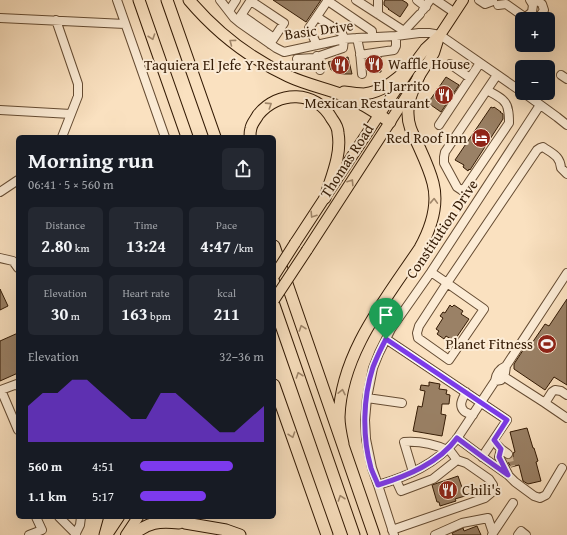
<!DOCTYPE html>
<meta charset="utf-8">
<style>
:root{--surface:#171b24;--page:#242831;--text:#f1f3f6;--muted:#9ea1a6;--accent:#7c3aed}
body{margin:0;font-family:"Gentium Book Plus",serif;background:var(--page);color:var(--text);height:100vh;display:flex;flex-direction:column;font-size:15px;white-space:nowrap}
*{box-sizing:border-box;margin:0}
p{font-size:13px;color:var(--muted)}
.icon{flex:none;width:22px;height:22px;fill:none;stroke:currentColor;stroke-width:2;stroke-linecap:round;stroke-linejoin:round}
.map{position:relative;flex:1;overflow:hidden}
.sheet{position:absolute;left:16px;top:135px;width:260px;height:384px;display:flex;flex-direction:column;background:var(--surface);border-radius:6px;box-shadow:0 4px 16px #0002}
.sheet>*{flex:none}
.controls{position:absolute;left:515px;top:12px;display:grid;gap:8px}
.controls a{display:grid;place-items:center;width:40px;height:40px;border-radius:6px;background:var(--surface);box-shadow:0 4px 16px #0002;font-size:20px}
.pin{position:absolute;display:grid;place-items:center;width:34px;height:34px;color:#fff;margin:-41px -17px;border-radius:50% 50% 50% 0;rotate:-45deg;box-shadow:0 0 4px #0007}
.pin .icon{rotate:45deg}
.round{display:grid;place-items:center;flex:none;width:42px;height:42px;border-radius:6px;background:var(--page)}
.overview{display:flex;align-items:center;justify-content:space-between;height:68px;padding:0 12px}
h1{font-size:22px;font-weight:800;line-height:30px}
.figures{display:grid;grid-template-columns:repeat(3,1fr);gap:6px;height:68px;padding:4px 12px}
.figures div{display:grid;align-content:center;border-radius:6px;background:var(--page);text-align:center}
.figures b{font-size:17px;font-weight:800}
.figures small{font-size:11px;font-weight:400}
.figures p{font-size:11px}
.chart{height:112px;padding:8px 12px}
.chart p{display:flex;justify-content:space-between}
.chart svg{width:100%;height:72px;margin-top:4px;fill:var(--accent);opacity:.7}
ul{padding:0 12px;list-style:none;font-size:13px}
li{display:grid;grid-template-columns:64px 48px 1fr;align-items:center;height:30px}
li i{height:10px;border-radius:5px;background:var(--accent)}
.map>svg:first-child{display:block}
</style>
<div class="map">
<svg width="567" height="535" viewBox="0 0 567 535">
<rect width="100%" height="100%" fill="#fae1c0"/>
<filter id="stains"><feTurbulence type="fractalNoise" baseFrequency=".005" numOctaves="4"/><feColorMatrix values="0 0 0 0 .2 0 0 0 0 .09 0 0 0 0 .02 0 0 0 .5 -.17"/></filter>
<radialGradient id="worn" r=".72"><stop offset=".6" stop-color="#630" stop-opacity="0"/><stop offset="1" stop-color="#630" stop-opacity=".3"/></radialGradient>
<path fill="#9a8166" stroke="#331a04" d="M273,0h48l-15,22z
M385,0h17l5,3 1,2 -8,12 -12,-8h1l-5,-4v-3z
M348,57l4,17h-13l-1,-6 -7,2 -3,-8z
M381,57v15h-4v-2h-10l-1,-10z
M446,77l13,8 -18,27 -13,-9z
M491,107l2,1 1,-1 7,5h-1l3,2v5l-33,51 -1,-1 -1,2 -5,-4 1,-2 -9,-5z
M0,289l8,17 -8,4z
M567,299v86l-13,-8 -9,13 -31,-21v-5l15,-23 3,2 13,-19 4,2z
M450,305l2,2 2,-2 9,6 -2,3 8,5 -15,22 -8,-5 -2,3 -7,-5 2,-3 -3,-2 7,-11 -3,-2 3,-4 2,1z
M18,333v40l-18,8v-40z
M429,382l11,2 -1,5 8,1 -1,4 4,1 -1,9h-7l-1,10 5,1 -4,21 -29,-5 5,-25 4,1 3,-16 -5,-1 1,-5 8,1z
M527,428l6,20h1l4,13 -2,1 5,19 -13,3 -5,-3 -4,-16 -8,2 -5,-8h5l2,-2v-4l2,-1 -5,-20z
M458,476l7,20 -10,3 1,2 -16,5 -1,-4h-2l-5,-17z
M477,526l4,9h-28l-1,-2 11,-5 1,3z"/>
<g fill="none" stroke-linecap="round" stroke-linejoin="round">
<path stroke="#d2b99a" stroke-width="8" stroke-dasharray="8 4" stroke-linecap="butt" d="M508,454l3,13"/>
<g stroke="#654c33" stroke-width="10">
<path id="minor" d="M117,0l48,137
M220,0l14,18 6,5 36,25 8,4 60,-13 13,-1 39,-2 23,-3h10l11,2 82,57
M356,0l48,31 -2,4
M417,0l9,7
M436,0l19,13
M479,0l6,4 8,-3v-1
M536,0l6,4 2,6 -6,9
M251,1l33,22 -14,21
M328,1l44,30v6
M498,5l8,-1 17,12h4l5,-4 1,-7 -3,-5
M423,10l7,-10
M229,11l7,-11
M378,14v-14
M241,15l33,23
M0,18l125,6
M56,20l22,64v12l-16,41
M238,20l13,-20
M404,31l16,-17
M357,38l3,14 2,22
M317,45l-8,-17 19,-28
M360,55l34,-5 2,-4v-10
M317,56l3,14
M297,59l17,-1 29,-10 1,-9 -2,-6 -25,-16
M450,64l20,14
M561,75l6,4
M487,90c8,5 20,9 21,20 1,4 1,9 1,13l-46,68 -6,-4 -13,-24v-6l1,-5 52,-77
M524,93l33,24 10,8
M0,110l71,4
M439,125l41,-62
M0,192l18,-12
M0,258l13,3 5,7
M431,272l16,11 -28,43 -2,7 1,5 31,22 35,-51 -37,-26 90,-133 3,-2 3,-1c10,7 17,9 18,21l6,6
M386,339l121,81 -25,37
M506,366l61,-93
M503,376l42,27 7,-11 3,-2 6,1 6,4
M0,390h1l17,40
M1,390l16,-6 1,2
M466,392c-3,6 -8,13 -2,19 2,2 6,3 9,4
M367,398l35,5
M545,403l22,15
M457,438l27,20 24,17 7,7 19,14 6,2 6,-3 16,-27
M498,446l3,3 7,5
M501,449l-2,8 9,17
M413,472l-9,-30c14,-1 30,2 43,8
M396,480l5,11 32,-12 24,-19 -9,-12
M378,485c31,-9 57,-21 78,-45l39,-59c1,-8 4,-12 11,-15l-1,7 -4,7 -6,1
M59,517l17,17
M392,530l93,-32 6,-5 2,-8 -4,-6 -23,-16 -9,-3
M493,533l20,-30
M29,535l13,-5 -6,-13
M75,535l5,-10 1,-8
M394,535l-16,-50 -6,-17 -6,-29 -1,-19 2,-22 6,-30 6,-15 12,-24 40,-57 109,-167
M435,535l27,-12 26,-5 5,15 -1,2
M518,535l3,-4 5,4"/>
</g>
<g stroke="#331a04" stroke-width="12">
<path id="major" d="M295,243l84,-128 34,-50 12,-16 15,-14 23,-35
M307,250l83,-128 44,-69 5,-16
M107,535l12,-18
M126,535l12,-18"/>
</g>
<g stroke="#331a04" stroke-width="13">
<path id="highway" d="M139,0l48,137
M167,0l48,137
M189,0c28,33 60,58 99,76 19,9 41,13 60,21 15,7 29,16 42,25
M344,92c7,1 14,2 20,2 20,-2 35,-17 49,-29
M250,137c0,-3 0,-6 1,-9 1,-5 5,-9 7,-13 20,-25 58,-25 74,4 3,4 6,9 6,14 4,21 -7,45 -13,65
M274,246l100,289
M274,305l80,230
M274,385l53,150
M343,444c-2,-9 -4,-18 -4,-27 2,-64 47,-118 81,-169 11,-20 19,-42 13,-65 -3,-12 -8,-23 -13,-34 -5,-12 -12,-21 -12,-35 -1,-13 6,-26 11,-38
M170,517l15,6 41,7 14,5
M105,535l5,-18
M133,535c15,-13 26,-14 46,-12"/>
</g>
<use href="#minor" stroke="#fcecd6" stroke-width="8"/>
<use href="#major" stroke="#fae1c0" stroke-width="10"/>
<use href="#highway" stroke="#fae1c0" stroke-width="11"/>
<g stroke="#331a04" stroke-width="12" stroke-linecap="butt">
<path id="major-bridge" d="M274,276l21,-33
M274,300l33,-50"/>
</g>
<use href="#major-bridge" stroke="#fae1c0" stroke-width="10"/>
</g>
<defs><path id="oneway-chevron" d="M-2-3.5L2.5 0L-2 3.5" fill="none" stroke-width="1.6" stroke-linecap="round" stroke-linejoin="round"/></defs>
<g stroke="#a0876b">
<use href="#oneway-chevron" transform="translate(152 37) rotate(71)"/>
<use href="#oneway-chevron" transform="translate(232 42) rotate(-143)"/>
<use href="#oneway-chevron" transform="translate(269 105) rotate(-33)"/>
<use href="#oneway-chevron" transform="translate(351 182) rotate(-57)"/>
<use href="#oneway-chevron" transform="translate(434 201) rotate(-88)"/>
<use href="#oneway-chevron" transform="translate(313 215) rotate(123)"/>
<use href="#oneway-chevron" transform="translate(302 328) rotate(-109)"/>
<use href="#oneway-chevron" transform="translate(299 375) rotate(-109)"/>
<use href="#oneway-chevron" transform="translate(342 392) rotate(-78)"/>
<use href="#oneway-chevron" transform="translate(292 435) rotate(71)"/>
<use href="#oneway-chevron" transform="translate(341 498) rotate(-109)"/>
</g>
<g fill="none" stroke-linecap="round" stroke-linejoin="round">
<g stroke="#fff" stroke-width="8">
<path id="route" d="M386,339l121,81 -13,20 7,9 -2,8 9,18 -24,-17 -27,-20c-18,25 -50,38 -79,47 -2,-6 -5,-11 -7,-17 -9,-32 -8,-70 2,-101 4,-10 8,-19 13,-28z"/>
</g>
<use href="#route" stroke="#7c3aed" stroke-width="5"/>
</g>
<defs>
<g id="restaurant-disc" transform="scale(1)"><circle r="9.5" fill="#8f2418" stroke="#fcecd6"/><path d="M-5-6h1v4h1v-4h1v4h1v-4h1v5L-1.5 .5V6h-2V.5L-5-1ZM5-6V6H3V1.5H1.5Q1.5-4 5-6Z" fill="#fff"/></g>
<g id="hotel-disc" transform="scale(1)"><circle r="9.5" fill="#8f2418" stroke="#fcecd6"/><path d="M-6-4.5h1.5V1H6V5H4.5V3h-9V5H-6ZM-4 0a1.8 1.8 0 1 1 3.6 0ZM.5 0V-2.5h3Q6-2.5 6 0Z" fill="#fff"/></g>
<g id="stadium-disc" transform="scale(1)"><circle r="9.5" fill="#8f2418" stroke="#fcecd6"/><path d="M0-5a6.5 5 0 1 0 0 10a6.5 5 0 1 0 0-10ZM-3.5-1.8h7v3.6h-7Z" fill="#fff"/></g>
</defs>
<g fill-rule="evenodd">
<use href="#restaurant-disc" x="374" y="64"/>
<use href="#restaurant-disc" x="340" y="65"/>
<use href="#restaurant-disc" x="444" y="95"/>
<use href="#hotel-disc" x="481" y="138"/>
<use href="#stadium-disc" x="547" y="344"/>
<use href="#restaurant-disc" x="448" y="490"/>
</g>
<g text-anchor="middle" stroke-width="4" stroke-linejoin="round" paint-order="stroke">
<g font-size="15" fill="#331a04" stroke="#fcecd6">
<text transform="translate(319 30) rotate(-8)" y="5">Basic Drive</text>
<text transform="translate(347 161) rotate(-57)" y="5">Thomas Road</text>
<text transform="translate(442 229) rotate(-56)" y="5">Constitution Drive</text>
</g>
<g font-size="15" fill="#331a04" stroke="#fcecd6" text-anchor="end">
<text x="388" y="69" text-anchor="start">Waffle House</text>
<text x="326" y="70">Taquiera El Jefe Y Restaurant</text>
<text x="430" y="91">El Jarrito<tspan x="430" dy="17">Mexican Restaurant</tspan></text>
<text x="467" y="143">Red Roof Inn</text>
<text x="533" y="349">Planet Fitness</text>
<text x="462" y="495" text-anchor="start">Chili's</text>
</g>
</g>
<rect width="100%" height="100%" filter="url(#stains)"/>
<rect width="100%" height="100%" fill="url(#worn)"/>
</svg>
<div class="controls">
<a>+</a>
<a>−</a>
</div>
<div class="pin" style="left:386px;top:339px;background:#1e9e55"><svg class="icon" aria-label="arrive" viewBox="0 0 24 24"><path d="M6 21V4h12l-3 4 3 4H6"/></svg></div>
<section class="sheet">
<div class="overview"><div><h1>Morning run</h1><p>06:41 · 5 × 560 m</p></div><a class="round"><svg class="icon" aria-label="share" viewBox="0 0 24 24"><path d="M12 15V3M7 8l5-5 5 5M5 13v7h14v-7"/></svg></a></div>
<div class="figures">
<div><p>Distance</p><b>2.80<small> km</small></b></div>
<div><p>Time</p><b>13:24</b></div>
<div><p>Pace</p><b>4:47<small> /km</small></b></div>
</div>
<div class="figures">
<div><p>Elevation</p><b>30<small> m</small></b></div>
<div><p>Heart rate</p><b>163<small> bpm</small></b></div>
<div><p>kcal</p><b>211</b></div>
</div>
<div class="chart"><p><span>Elevation</span>32–36 m</p>
<svg viewBox="0 0 160 44" preserveAspectRatio="none"><path d="M0 44V22L10 14L20 14L30 6L40 6L50 14L60 22L70 30L80 30L90 14L100 14L110 22L120 30L130 38L140 38L150 30L160 22V44z"/></svg>
</div>
<ul>
<li><b>560 m</b>4:51<i style="width:75%"></i></li>
<li><b>1.1 km</b>5:17<i style="width:53%"></i></li>
</ul>
</section>
</div>
